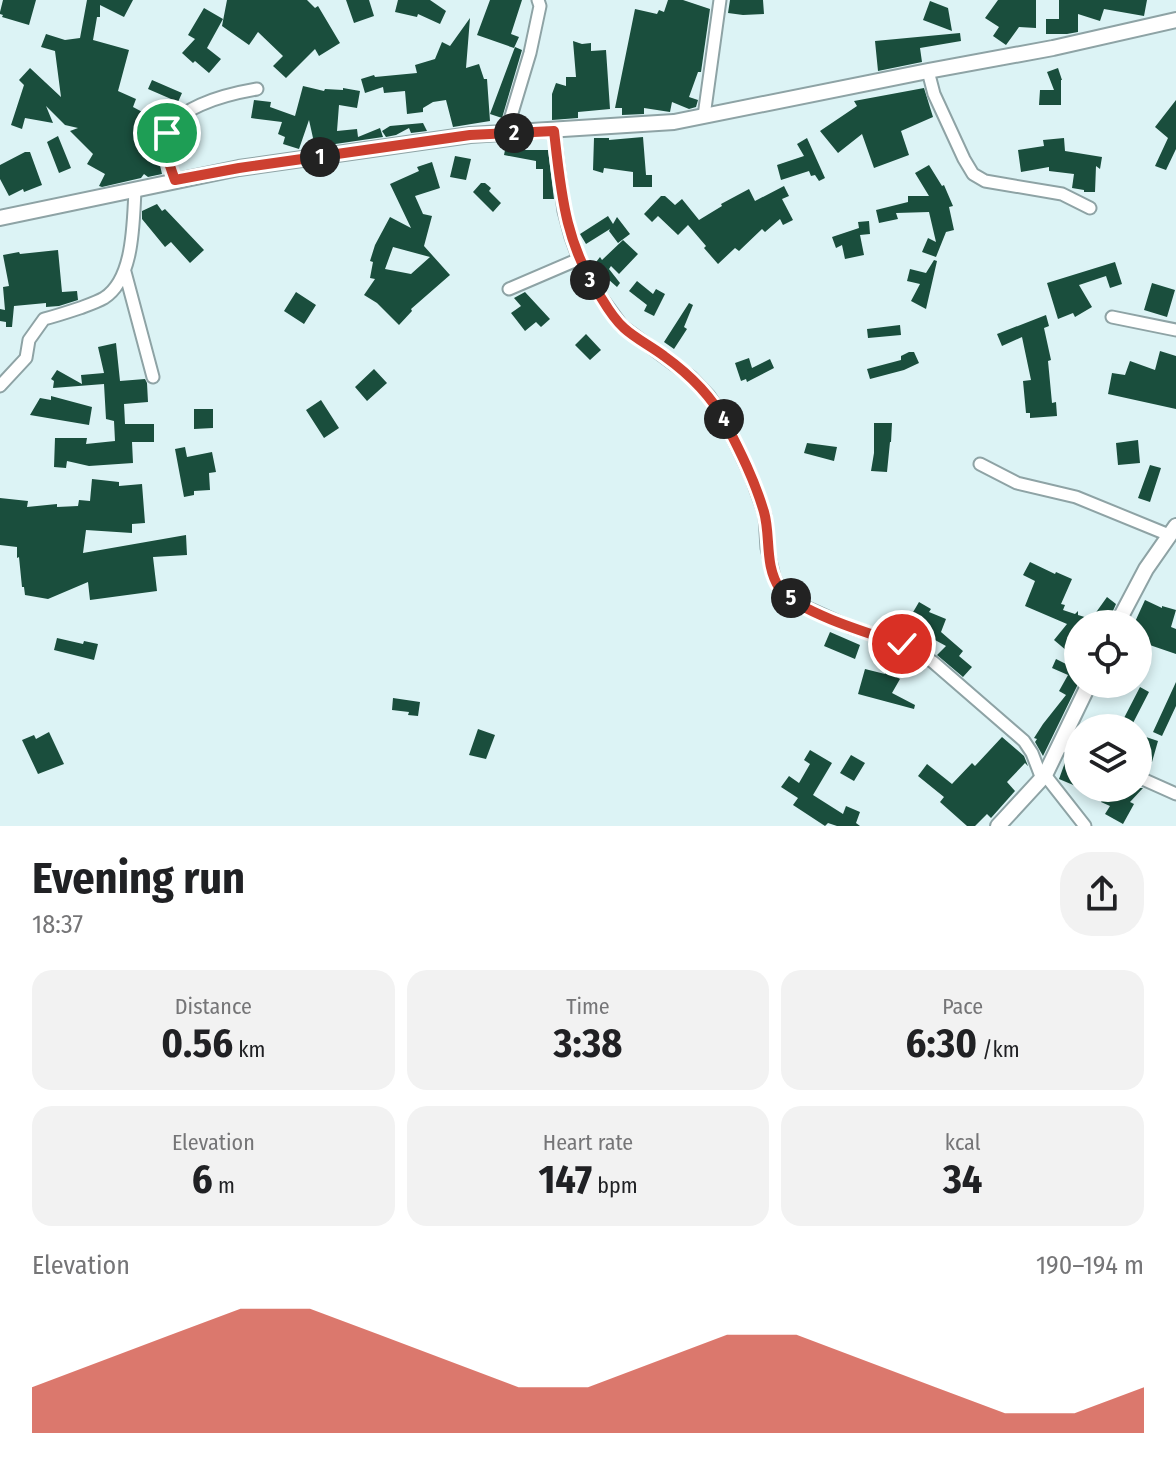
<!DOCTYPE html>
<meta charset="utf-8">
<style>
:root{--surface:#fff;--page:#f2f2f2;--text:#202124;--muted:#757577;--accent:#cd4030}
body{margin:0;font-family:"Fira Sans Condensed",sans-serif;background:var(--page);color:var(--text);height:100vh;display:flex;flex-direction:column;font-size:30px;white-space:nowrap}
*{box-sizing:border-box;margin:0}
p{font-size:26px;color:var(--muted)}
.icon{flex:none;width:44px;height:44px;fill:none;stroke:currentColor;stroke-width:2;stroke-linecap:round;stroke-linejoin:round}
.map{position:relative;height:826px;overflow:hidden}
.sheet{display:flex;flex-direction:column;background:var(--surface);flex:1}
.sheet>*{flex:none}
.buttons{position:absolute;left:1064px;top:610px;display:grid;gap:16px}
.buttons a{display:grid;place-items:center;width:88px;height:88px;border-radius:50%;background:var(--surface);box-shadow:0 4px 12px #0003;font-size:40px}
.pin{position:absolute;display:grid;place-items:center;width:68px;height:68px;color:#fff;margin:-34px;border:4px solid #fff;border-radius:50%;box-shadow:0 2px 8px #0007}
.km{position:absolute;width:40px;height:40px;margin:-20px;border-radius:50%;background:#222;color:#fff;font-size:22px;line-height:40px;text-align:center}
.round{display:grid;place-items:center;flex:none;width:84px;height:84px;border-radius:32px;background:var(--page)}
.summary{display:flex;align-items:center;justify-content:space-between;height:136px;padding:0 32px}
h1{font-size:44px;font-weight:700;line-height:60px}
.metrics{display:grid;grid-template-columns:repeat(3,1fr);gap:12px;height:136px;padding:8px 32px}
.metrics div{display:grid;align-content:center;border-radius:20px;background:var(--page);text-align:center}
.metrics b{font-size:40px;font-weight:700}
.metrics small{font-size:22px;font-weight:400}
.metrics p{font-size:22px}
.chart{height:224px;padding:16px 32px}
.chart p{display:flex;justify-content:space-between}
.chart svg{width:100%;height:144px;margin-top:8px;fill:var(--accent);opacity:.7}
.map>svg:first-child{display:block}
</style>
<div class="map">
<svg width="1176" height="826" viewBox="0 0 1176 826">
<rect width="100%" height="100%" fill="#dcf3f5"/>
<path fill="#1a4e3d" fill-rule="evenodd" d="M3,0h33l-7,25 -27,-8 1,-2 -3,-1v-2z
M87,0h46l-9,17 -24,-12v12h-3l-4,23 36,10 -11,41 18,8 -3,8 30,16 -13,24 7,5 5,22 -14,3 -4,-3 -3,4 -39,9 -3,-1 6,-12 -18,-10 6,-10 -23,-23 8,-3 -13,-3 -19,-19 7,17 -28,-5 -3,11 -11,-4 13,-40 -5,-5 11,-12 31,29 -6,-46 -14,-4 5,-13 19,6 15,-2z
M227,0h80l8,8 3,-2 22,37 -21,13 -4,-7 -29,29 -13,-12 10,-10 -25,-24 -9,13 -27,-19z
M346,0h23l5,16 -20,7z
M398,0h32l16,11 -6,13 -22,-10 -1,3 -22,-5z
M490,0h32l-11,34 8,3 -5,11 -37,-13z
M668,0h15l27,9 -9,63h-3l-9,25 9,3 -2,7 -7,2 -17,-7 -2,10 -26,-4v6l-22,1v-7h-7l20,-99 22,5 2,-4 5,2z
M730,0h33l1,14 -21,1 -15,-2z
M998,0h38v28l-17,-1 -13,18 -13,-9 6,-9 -14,-9z
M1059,0h88l-3,16 -40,-7 -4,12 -22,-7v18l-11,2h-21v-15h13z
M930,1l18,7 4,23 -29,-11z
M204,8l19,11 -16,29 14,11 -12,14 -14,-12 -2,2 -11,-10 13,-14 -7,-4z
M470,18l-4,50 13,-4 5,15h3l3,42 -37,6 -7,-27 -13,2 -10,6v4l-16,2 -2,-23 -21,2 -1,-6 -18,6 -4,-14 13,-4 1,2 42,-4 -2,-8 20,-6 7,-17 8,4z
M960,33l1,8 -41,7 2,14 -44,9 -3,-30z
M573,41l9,3 9,-1v8l15,-1 4,59 -32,3v6l-26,2v-26l4,-11 10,3v-9h10z
M515,47l7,3 -20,68 -12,-4z
M1058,68l4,12h-1v25h-22l1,-15h14l-7,-18z
M152,80l30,13 -4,9 -30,-13z
M303,86l21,5 1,-2 18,1v-2l17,3 -3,17 -18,-3 -2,26 20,-2 1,8 22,-9 3,9 -68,10 -6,-27 -10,29 -16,-5 2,-7 -7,-3 4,-12 -31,-4 3,-18 17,2 -1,5 25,9z
M924,88l9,29 -32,14 8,24 -35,13 -12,-34 -24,19 -18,-22 37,-25 -3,-5z
M1176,100v49l-10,21 -11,-4 13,-28 -13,-11z
M423,123l4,8 -16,2 -2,-5 -13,7 -10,2 -4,-6 8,-5z
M58,136l13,32 -12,5 -12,-31z
M643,137l3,38h6v12h-19v-15l-29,-4 -1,5 -10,-3 1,-32h15v2z
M807,138l18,40 -6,3 -4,-6 -4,1 -2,-5 -28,9 -4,-15 27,-9 -7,-12z
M1064,138l1,13 37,6 -2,12 -4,-3 -1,26h-11v-2l-12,-2 2,-14 -25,-3v-4l-28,5 -3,-22 26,-4 -1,-6z
M505,150h43l6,49h-11v-30h-7v-8l-32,-6z
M25,152h5l12,33 -18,7 -1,-3 -14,7 -9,-17v-14z
M455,156l16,3 -5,21 -16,-3z
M432,162l8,26 -25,8 8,18 9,2 -8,30 26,29 -39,34 1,2 -13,14 -22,-22 -13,-8 11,-16 -5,-1 3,-16 -3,-1 5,-16 15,-28 21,11 -21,-44 29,-13 -2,-4zM393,247l37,10 -19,17 -26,-5z
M929,165l13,21 2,-1 9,21 -4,1 5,23 -8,2 -10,25 -14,-5 6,-14 8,4 -7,-30 -33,1 2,6 -19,4 -3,-13 32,-8v-6h21l-14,-23z
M481,183h4l6,5 -2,3 12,12 -8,9 -20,-20z
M784,186l5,10 -7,3 11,21 -10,5 -3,-6 -15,13 -3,-3 -23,22 -4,-3 -17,16 -14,-16 2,-2 -18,-21 -10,10 -20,-19 -6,6 -8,-8 17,-18h4l10,9 7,-6 17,21 23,-14 -1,-2 28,-15 6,12z
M157,204l5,7 3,-2 39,41 -14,13 -19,-21 -6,5 -23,-28v-8z
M608,216l5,8 4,-7 13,17 -12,9 -9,-12 1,-2 -24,15 -6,-10z
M869,221l1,13 -10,1 4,20 -19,4 -3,-14 -6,3 -4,-11 27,-9 -1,-6z
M623,240l15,14 -19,20 -8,-8 -2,3 11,14 -3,4 -24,-21 7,-9 2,3z
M58,250l4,42 15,-1 1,9 -19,6 -13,1v-4l-32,3 -2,21h-6v-5l-6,-1v-12l5,1 -2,-23 6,-1 -6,-31 16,-3 1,2z
M934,260l3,1 -11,48 -15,-8 9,-17 -13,-3 3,-12 16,4z
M1115,262l7,22 -12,4 -4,-12 -27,9 13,22 -17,10 -2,-4 -15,6 -11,-36z
M637,281l16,13 3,-5 9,5 -11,22 -10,-5 3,-6 -18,-14z
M1152,283l23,7 -8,27 -23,-7z
M296,292l20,13 -12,19 -20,-13z
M525,292l25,27 -9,8 -5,-5 -11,9 -14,-18 10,-7 -7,-8z
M689,303l4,2 -9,22 3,2 -13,20 -10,-7z
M1046,315l3,11 -5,2 7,32 -3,1 4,42 4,-1 1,14 -27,2v-5h-4l-3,-32 8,-1 -9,-43 -20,9 -5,-12z
M900,325l1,10 -33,3 -1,-9z
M586,334l15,16 -11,10 -15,-15z
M116,343l4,38 25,-2 2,4 1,19 -24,2 1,20h29v18h-22l1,21 -44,3 -22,-5 -1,7 -12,-1 1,-29h32l-1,6 29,-3 -1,-20 -8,-2 -2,-35 -51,4 1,-7 -3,-2 6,-9 25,14 -1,-9 23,-2 -6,-26z
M1160,351l16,5v53l-68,-15 4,-21 13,2 5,-14 25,9z
M909,352h5l5,11 -15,7 -34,9 -3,-10 34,-9v-4z
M749,358l3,10 18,-9 4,9 -27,14 -1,-3 -5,2 -6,-18z
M374,369l13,14 -20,18 -12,-14z
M51,396l41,11 -3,18 -59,-10 10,-17 11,2z
M321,400l18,28 -15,10 -18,-28z
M194,409h19v19l-19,1z
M874,423h18l-1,19h-1l-3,30 -16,-1 3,-18z
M1138,440l2,23 -22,2 -2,-22z
M807,443l30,4 -3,14 -30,-8z
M185,447l2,10 25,-5 4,20 -7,1 1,17 -16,1v4l-10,2 -9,-48z
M1150,465l11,3 -11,34 -12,-4z
M92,479l27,3v4l23,-2 3,39 -13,1v9l-46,-3 -3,23 103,-18 1,20 -34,2 4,34 -67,9 -2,-18 -40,17 -23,-4 -1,-8h-2l-3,-30 -2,1v-11l-17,-2v-47l28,3 -1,6 30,-3v3l21,-1 1,-6 11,1z
M1030,562l25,12 1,-2 16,7 -11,25 4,1 -2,5 12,4 3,-3v4l20,6 -6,-3 15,-21 9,7 -4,9 -10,11 -4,-2v2h-20v13l-11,14 -13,-11 13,-16 -42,-18 10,-25 -12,-6z
M1145,600l17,8v-2l14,4 -5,17 5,2v25l-38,-13v-17h-4z
M919,602l12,7 -2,3 17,7 -5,13 22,19 -4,5 13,11 -9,10 -26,-22 9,-9 -22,-12 -7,9 -18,-12 10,-12z
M830,632l30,13 -5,14 -31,-13z
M57,638l26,6 1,-3 14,3 -4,16 -40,-10z
M1078,656v28l-35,72 -8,-14 2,-3 -3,-1 9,-14 23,-29 -7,-4 9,-16 -16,-7 4,-9 16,8z
M865,669l20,5 1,-3 14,8 -8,14 23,12 -1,4 -56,-15z
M1176,682v24l-14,30 -9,-4z
M1140,687l9,5 -16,31 -9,-5z
M393,698l27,4 -2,14 -10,-1 1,-3 -17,-2z
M478,729l17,6 -9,24 -17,-4z
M49,732l15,32 -26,10 -16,-34 12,-5 2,4z
M1143,736l15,5 -6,21 -14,-4z
M1002,737l22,19 4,10 -3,-3 -18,19 8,9 -24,27 -4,-4 -12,12h-8l-27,-24 4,-5 -26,-21 9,-12 25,20 20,-21 3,3z
M810,750l22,13 -19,32 30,19 3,-8 14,6 -4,11 4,3h-23l-9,-3 -3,3 -32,-21 5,-7 -17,-11 8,-11 10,7 11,-19 -6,-4z
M851,755l14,8 -11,18 -14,-8z
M1067,757l11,3v27l-19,-8z
M1122,788h21l-13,14 4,2 -11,20 -18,-10 5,-8 -9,-4 7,-12 8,4z"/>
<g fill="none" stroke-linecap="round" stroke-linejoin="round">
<g stroke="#8ea3a5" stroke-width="15">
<path id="minor" d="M928,71l6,23 30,65 9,15 12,7 77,13 28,14
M704,116l16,-116
M554,131l10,80 7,26 8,22 16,30 27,37 69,51 18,19 13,19 29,61 14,39 2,33 7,29 6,12 8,8 20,11 42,19 52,17 31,18 91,79 8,12 10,26
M506,133l24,-80 10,-47 -2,-6
M175,180c-4,-11 -10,-24 -10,-36 1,-36 63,-50 92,-55
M125,272l28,105
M509,289l70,-30
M1112,317l64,13
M0,386l26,-28 3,-18 15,-21c12,-3 24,-7 36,-11 8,-3 17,-6 24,-10 30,-19 29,-75 31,-107
M980,464l37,19 59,14 93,38
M1060,744l18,8
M1045,775l40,51
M1138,777l38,17"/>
</g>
<g stroke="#8ea3a5" stroke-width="18">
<path id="tertiary" d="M0,218l239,-50 231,-33 204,-13 254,-51 125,-23 123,-28
M1117,624l29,-55 30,-43
M998,826l47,-51 44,-91"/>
</g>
<use href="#minor" stroke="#fff" stroke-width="11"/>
<use href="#tertiary" stroke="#fff" stroke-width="14"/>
</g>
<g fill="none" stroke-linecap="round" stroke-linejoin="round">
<g stroke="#fff" stroke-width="16">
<path id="route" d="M167,133c-3,18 2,31 8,47l64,-12 231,-33 84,-4c7,62 11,114 48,168 6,10 13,21 22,29 12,11 27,18 40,28 25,18 47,39 61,66 15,29 30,59 39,90 7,24 0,54 16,77 17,23 94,46 122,55"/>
</g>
<use href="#route" stroke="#cd4030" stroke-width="10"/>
</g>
</svg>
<div class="buttons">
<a><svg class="icon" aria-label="locate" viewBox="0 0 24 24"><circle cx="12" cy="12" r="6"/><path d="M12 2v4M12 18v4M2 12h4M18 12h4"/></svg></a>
<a><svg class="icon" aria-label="layers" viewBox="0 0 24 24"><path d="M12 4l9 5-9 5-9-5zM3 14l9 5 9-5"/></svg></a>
</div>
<div class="pin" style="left:167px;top:133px;background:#1e9e55"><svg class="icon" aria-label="arrive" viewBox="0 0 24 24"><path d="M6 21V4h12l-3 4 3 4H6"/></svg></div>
<div class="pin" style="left:902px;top:644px;background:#d93025"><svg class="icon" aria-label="check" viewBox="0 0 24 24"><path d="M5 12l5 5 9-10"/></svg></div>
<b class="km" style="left:320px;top:157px">1</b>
<b class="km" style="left:514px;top:133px">2</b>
<b class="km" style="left:590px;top:280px">3</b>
<b class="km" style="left:724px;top:419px">4</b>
<b class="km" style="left:791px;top:598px">5</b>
</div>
<section class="sheet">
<div class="summary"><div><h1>Evening run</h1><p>18:37</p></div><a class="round"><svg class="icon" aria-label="share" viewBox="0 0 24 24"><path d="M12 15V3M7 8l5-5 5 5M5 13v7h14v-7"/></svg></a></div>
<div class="metrics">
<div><p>Distance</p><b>0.56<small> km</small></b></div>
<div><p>Time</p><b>3:38</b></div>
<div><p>Pace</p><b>6:30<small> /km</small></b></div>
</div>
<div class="metrics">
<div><p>Elevation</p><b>6<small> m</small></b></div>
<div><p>Heart rate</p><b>147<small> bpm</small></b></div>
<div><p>kcal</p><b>34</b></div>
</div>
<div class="chart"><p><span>Elevation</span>190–194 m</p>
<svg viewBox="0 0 160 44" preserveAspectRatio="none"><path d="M0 44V30L10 22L20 14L30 6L40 6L50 14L60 22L70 30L80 30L90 22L100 14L110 14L120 22L130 30L140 38L150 38L160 30V44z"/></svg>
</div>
</section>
